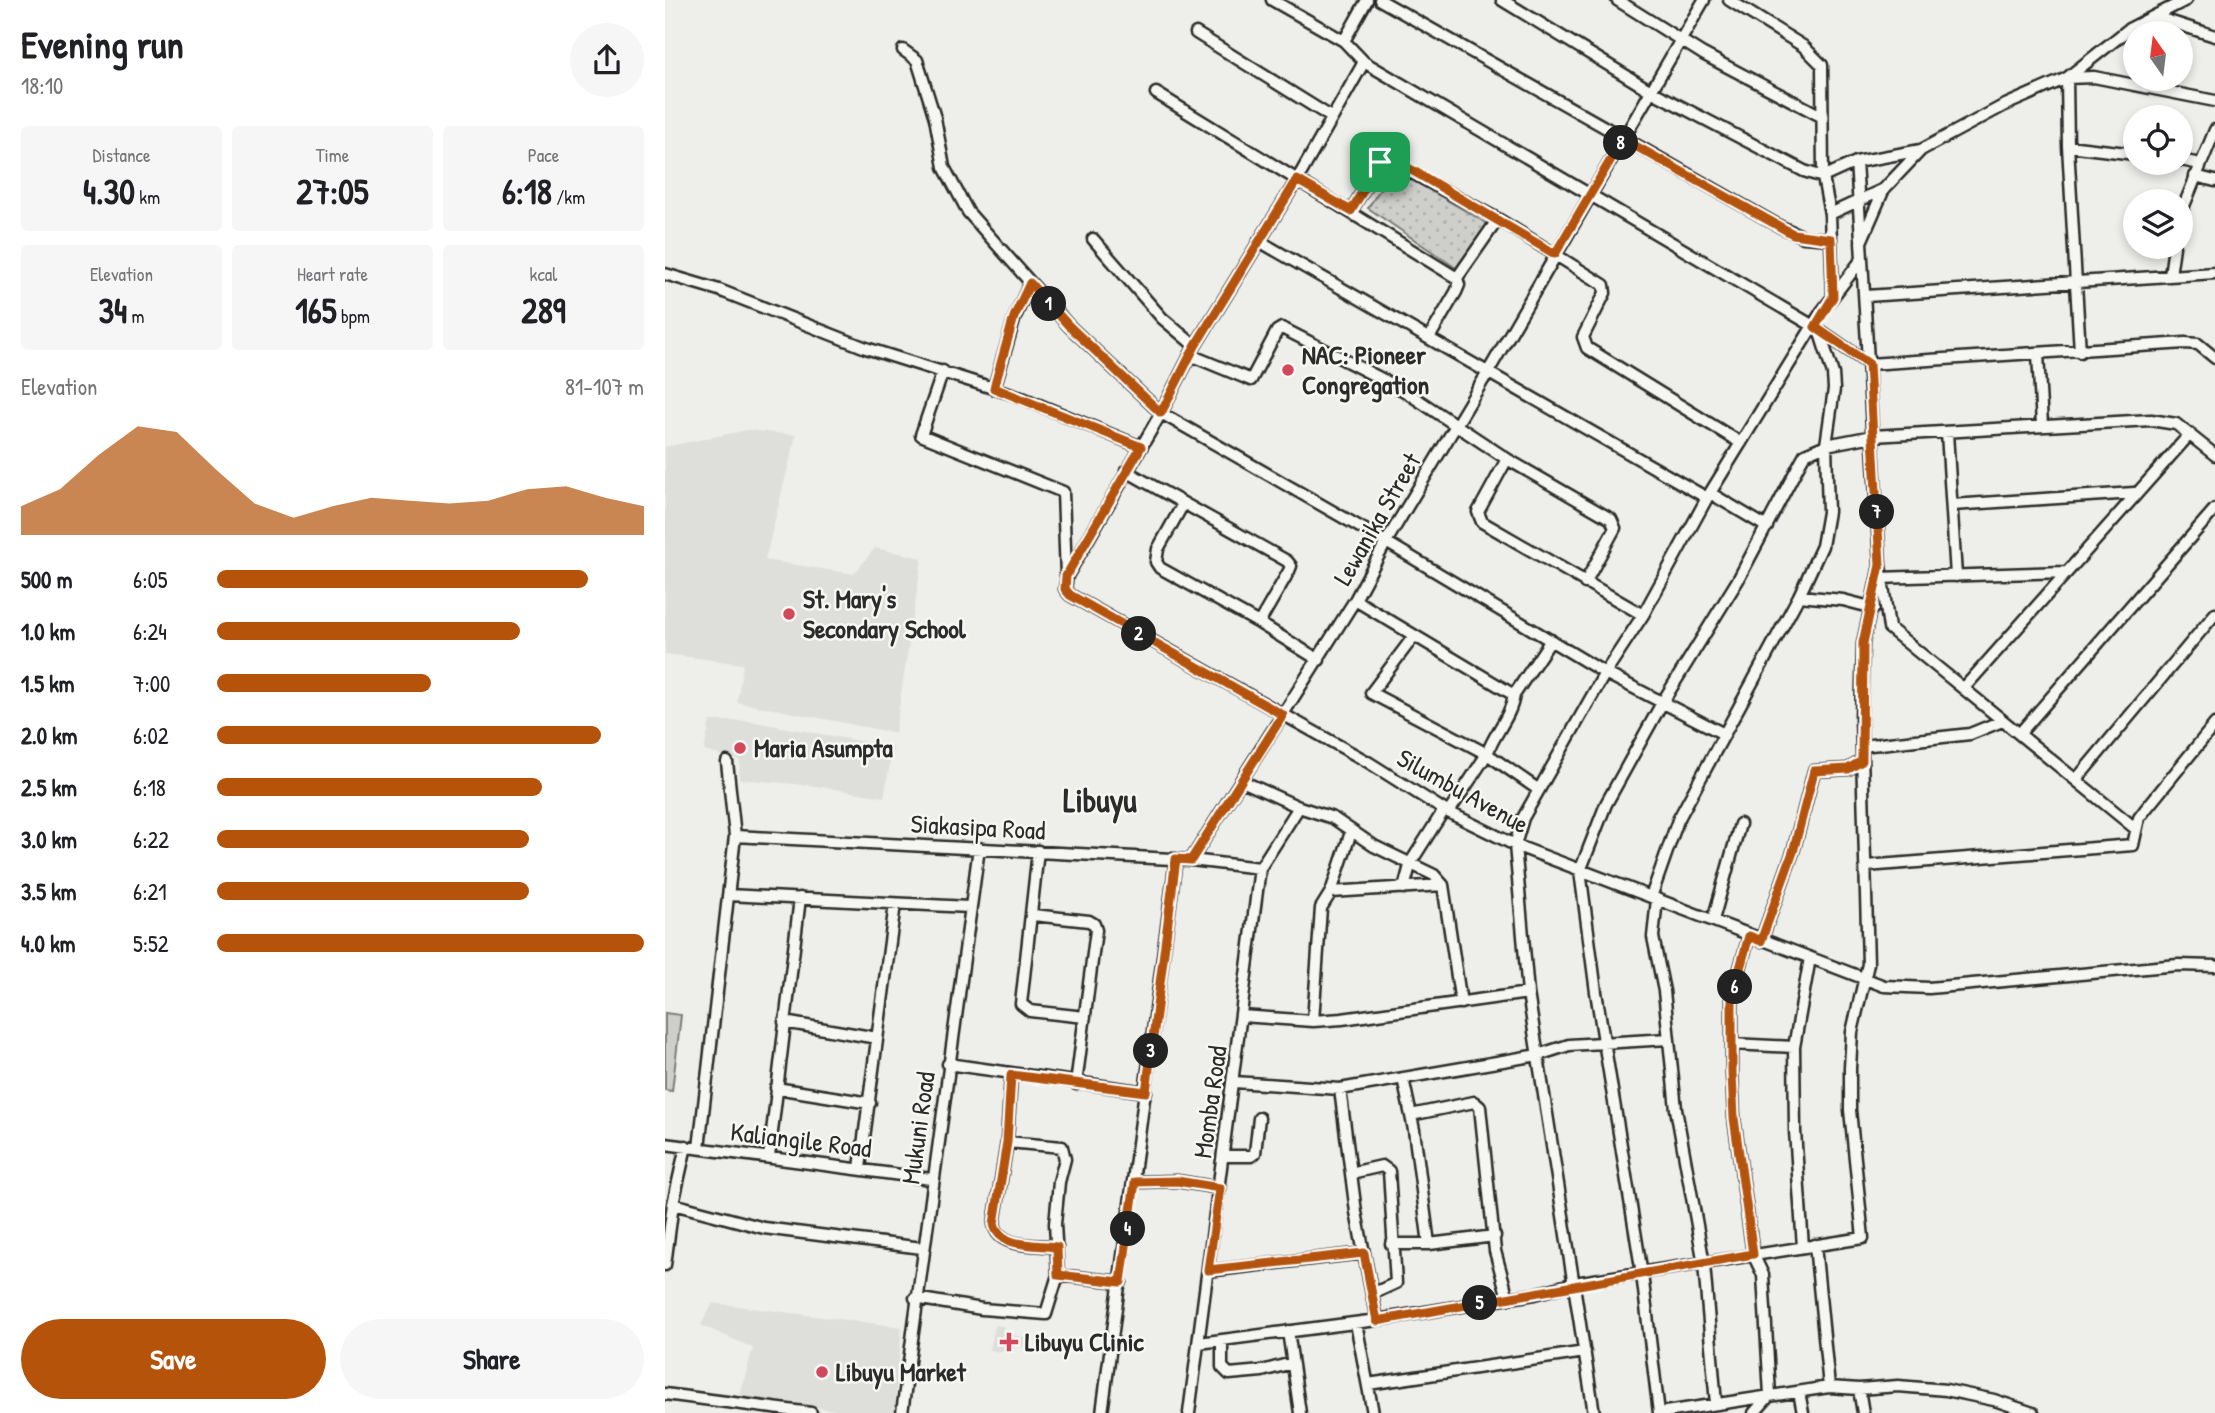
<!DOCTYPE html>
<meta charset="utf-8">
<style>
:root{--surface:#fff;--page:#f6f6f6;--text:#202124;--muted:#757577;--accent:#b45309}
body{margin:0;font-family:"Patrick Hand",sans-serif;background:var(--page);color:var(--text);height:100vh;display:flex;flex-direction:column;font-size:26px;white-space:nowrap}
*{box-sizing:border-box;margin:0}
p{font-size:23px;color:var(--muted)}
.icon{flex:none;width:38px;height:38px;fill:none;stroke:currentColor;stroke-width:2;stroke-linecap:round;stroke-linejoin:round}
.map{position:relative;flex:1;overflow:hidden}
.panel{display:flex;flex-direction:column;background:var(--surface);width:665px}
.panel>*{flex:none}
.needle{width:46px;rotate:346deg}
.tools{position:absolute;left:1458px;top:21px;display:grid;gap:14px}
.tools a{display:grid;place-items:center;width:70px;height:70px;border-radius:50%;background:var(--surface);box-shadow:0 4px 10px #0003;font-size:35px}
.pin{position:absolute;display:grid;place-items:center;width:60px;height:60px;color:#fff;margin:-30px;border-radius:14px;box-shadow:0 4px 10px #0006}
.km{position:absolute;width:35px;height:35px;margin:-18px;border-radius:50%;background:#222;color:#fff;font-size:19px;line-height:35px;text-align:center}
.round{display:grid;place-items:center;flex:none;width:74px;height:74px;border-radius:37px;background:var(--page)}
.summary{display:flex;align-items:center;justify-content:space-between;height:119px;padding:0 21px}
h1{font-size:38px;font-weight:800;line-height:52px}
.stats{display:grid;grid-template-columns:repeat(3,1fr);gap:10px;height:119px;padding:7px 21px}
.stats div{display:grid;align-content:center;border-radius:7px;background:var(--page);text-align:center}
.stats b{font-size:35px;font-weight:800}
.stats small{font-size:19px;font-weight:400}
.stats p{font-size:19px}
.chart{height:196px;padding:14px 21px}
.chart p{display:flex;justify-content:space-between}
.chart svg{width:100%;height:126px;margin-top:7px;fill:var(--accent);opacity:.7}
.button{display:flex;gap:14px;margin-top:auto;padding:14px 21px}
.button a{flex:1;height:80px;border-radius:42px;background:var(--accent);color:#fff;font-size:28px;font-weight:800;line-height:80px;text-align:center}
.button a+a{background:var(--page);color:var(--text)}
ul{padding:0 21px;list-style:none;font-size:23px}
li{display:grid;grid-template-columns:112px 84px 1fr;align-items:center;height:52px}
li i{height:18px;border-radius:9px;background:var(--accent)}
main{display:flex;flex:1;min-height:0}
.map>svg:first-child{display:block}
</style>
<main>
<section class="panel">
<div class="summary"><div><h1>Evening run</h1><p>18:10</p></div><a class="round"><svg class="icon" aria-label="share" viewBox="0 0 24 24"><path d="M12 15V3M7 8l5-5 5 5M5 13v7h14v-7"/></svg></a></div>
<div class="stats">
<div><p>Distance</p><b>4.30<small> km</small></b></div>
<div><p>Time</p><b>27:05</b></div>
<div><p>Pace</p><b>6:18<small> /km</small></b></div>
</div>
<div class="stats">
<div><p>Elevation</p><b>34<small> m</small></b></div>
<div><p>Heart rate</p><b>165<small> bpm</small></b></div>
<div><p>kcal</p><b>289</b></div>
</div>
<div class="chart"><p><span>Elevation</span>81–107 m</p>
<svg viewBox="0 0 160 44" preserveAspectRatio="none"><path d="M0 44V34L10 28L20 16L30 6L40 8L50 21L60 33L70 38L80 34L90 31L100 32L110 33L120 32L130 28L140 27L150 31L160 34V44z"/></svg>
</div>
<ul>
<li><b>500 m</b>6:05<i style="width:87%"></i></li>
<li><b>1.0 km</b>6:24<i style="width:71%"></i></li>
<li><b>1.5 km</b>7:00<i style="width:50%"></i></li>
<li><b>2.0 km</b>6:02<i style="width:90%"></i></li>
<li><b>2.5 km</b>6:18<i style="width:76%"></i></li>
<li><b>3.0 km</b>6:22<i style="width:73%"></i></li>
<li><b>3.5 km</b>6:21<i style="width:73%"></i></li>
<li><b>4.0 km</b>5:52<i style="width:100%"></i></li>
</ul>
<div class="button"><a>Save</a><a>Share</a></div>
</section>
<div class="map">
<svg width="1550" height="1413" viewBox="0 0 1550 1413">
<defs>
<pattern id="grass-dots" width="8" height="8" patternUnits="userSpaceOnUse" patternTransform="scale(1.75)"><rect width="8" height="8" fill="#cececa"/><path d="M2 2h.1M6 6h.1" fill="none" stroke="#b1b1ae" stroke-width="1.8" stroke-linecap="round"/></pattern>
</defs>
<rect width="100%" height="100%" fill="#eeeeea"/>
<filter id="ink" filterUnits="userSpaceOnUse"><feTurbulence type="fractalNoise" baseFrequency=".0143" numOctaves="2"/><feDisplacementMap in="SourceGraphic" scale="14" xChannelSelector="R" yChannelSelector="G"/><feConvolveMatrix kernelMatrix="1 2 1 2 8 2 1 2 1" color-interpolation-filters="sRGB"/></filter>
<g filter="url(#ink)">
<path fill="#dededb" d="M82,430l49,5 -31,125 89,14 21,-26 47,10 -27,175 -158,-31 6,-38 -78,-10v-207z
M45,721h39l144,26 -9,50 -68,-11 -77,-7 1,-19 -36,-9z
M48,1303l189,24 -8,86h-40l-114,-17 13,-48 -52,-23z
M330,1325l9,1 -1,7 24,5 -2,10 -10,-2 -2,8 -23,-4z"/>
<path fill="url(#grass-dots)" stroke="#7c7c7a" stroke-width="2" d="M728,169l95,55 -32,44 -88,-60z"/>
<path fill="#cececa" stroke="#7c7c7a" stroke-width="2" d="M0,1013l16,2 -9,76 -7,-1z"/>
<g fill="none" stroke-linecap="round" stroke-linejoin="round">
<g stroke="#2b2b2b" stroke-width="15">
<path id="minor" d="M607,0l72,41 20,21 451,265 54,37 316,-21 13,1 17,14
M715,0l401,227 23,10 27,2
M837,0l149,91 153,80 19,6 33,-15 65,-12
M952,0l86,54 118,62
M1064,0l74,46 19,19 1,112 7,37 3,83
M1491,17l59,19
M531,33l135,84
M679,41l23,-41
M238,50l14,10 18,58 9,49 24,45 101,114 92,87 225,129 219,131 119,61
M699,62l-67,118 -102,166 -34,67 -94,163 -2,13 5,6 298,167 76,48 71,35 369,141 45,2 249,-23 37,1
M491,93l301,185 2,7 -3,7 -27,46
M1403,146l67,8
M1516,160l19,4
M1191,162l5,77
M1530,176l20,5
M686,211l29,-49 8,-2 110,59 106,66 1,8 -22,44 4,11 154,95
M1516,213l34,-83
M1165,214l54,-25
M428,239l69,79 33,28
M594,241l448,257
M0,274l54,16 147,58 149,47 126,52
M1505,275l4,-28
M792,278l41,-59
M1201,296l349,-23
M1415,352l-12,-206 -1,-68 27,-1 121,24
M1373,354l4,71
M525,355l61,25 26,-49 5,-3 121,62 104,69 104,60 4,9 -30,55
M278,371l-22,64 142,57 3,84
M329,388l21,-71 15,-34
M1282,433l9,143
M842,459l-29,53 4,10 161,93
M461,471l161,90 4,5 -2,5 -30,52 60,37
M1045,493l57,34
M518,504l-25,45 -2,13 4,6 99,55
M1287,505l182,-12
M1213,578l188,-6
M1134,596l44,4 31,8
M690,600l159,95 37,-55
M749,636l-43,57 116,61c7,-21 24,-37 27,-59
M1299,688l226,-254
M1355,733l195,-224
M1197,746l108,-12 32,-13
M1411,780l139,-166
M577,781l57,26 34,11 41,28 60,29 9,10 18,118
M784,812l38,-58 52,36
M1471,829l-247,-201 -9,-63 -19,-323 23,-53 37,-39 82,-44 64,-28 62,-49 57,-29
M70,836l456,24 69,8
M373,851l-17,153 9,7 55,6
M526,860l164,-260 31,-58 102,-170 216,-372
M1201,866l267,-21 6,-27 6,-8 70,-86
M739,888l7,-26 33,-52
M666,892l112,-7
M63,895l241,12
M986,897l27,-77 121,-224 23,-50 6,-34 -2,-67 8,-56 -1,-15 -13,-41
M992,899l-4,38 11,54 12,118 28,155 12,140
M368,915l56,6 5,3 2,6 -20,154
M1048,920l27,-96
M1084,936l-17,61v76l2,45 19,136 10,21 7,120 -16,18
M1096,941l32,-89 21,-81 34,-2 14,-8
M577,1016l71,5 29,-2 186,-26
M648,1021l8,-113 10,-16 20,-60
M119,1022l93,16
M1067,1044l62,3 1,84 8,116
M1129,1047l16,-89
M283,1064l198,28
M346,1075l-4,67 -13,82c5,25 41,20 63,23
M738,1078l11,52 15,114
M569,1082l106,7 198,-34 31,-10 99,-6
M111,1088l94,15
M675,1089l16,123 21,108
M746,1115l63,-13 6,5 15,144 13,47
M0,1144l266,35
M34,1148l36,-312 -8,-74
M559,1156h27l4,-3 4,-35
M104,1157l31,-259
M195,1168l35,-264
M686,1173l31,-7 7,5 7,112 -24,11
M470,1182l42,-1 43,7
M8,1204l91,24 158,20
M726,1244h38l66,-8
M1150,1245l14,142
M0,1265l8,-61 13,-58
M543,1271l156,-18
M393,1275l63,7
M250,1298l67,11 64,5 12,-39 -3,-51 4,-42 6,-23 -3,-12 -55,-5
M691,1323l17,90
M623,1331l12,82
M557,1341v26l7,7 33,-3 30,-8
M534,1343l178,-23 158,-26 40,-11 288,-45 -13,-128v-42l2,-36 16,-68 -7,-246 2,-75 17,-78
M703,1384l217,-32
M1194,1389l4,24
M1134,1392l4,21
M0,1394l146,19
M237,1413l77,-565
M437,1413l74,-554
M524,1413l71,-545 39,-61
M929,1413l-66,-420 -13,-148 8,-27 82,-145 38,-58 64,-117 115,-187 40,-52
M994,1413l-17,-139 -46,-282 -16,-121 26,-67 56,-101 76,-123 63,-119 4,-7 21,-9 47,-9 278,-16 25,4 39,31
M994,1413l170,-26 30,2 39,-3 48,4 48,10 39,13"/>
</g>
<use href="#minor" stroke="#f6f6f2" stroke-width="10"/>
</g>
</g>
<g fill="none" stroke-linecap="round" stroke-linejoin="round" filter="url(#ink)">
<g stroke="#fff" stroke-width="14">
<path id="route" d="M958,139l170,95 38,5 2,58 -18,30 54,37 11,201 -17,78 -1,118 -14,8 -34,2 -21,81 -32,89 -12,-5 -17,61v76l2,45 19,136 -376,67 -13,-68 -156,17 12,-82 -43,-7 -42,1 -14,100 -63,-7 -1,-28c-22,-3 -58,1 -63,-23l13,-82 4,-67 135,17 30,-233 15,1 92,-145 -213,-120 -5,-6 1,-13 75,-129 -147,-59 20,-71 16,-34 39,43 92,87 34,-67 102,-166 54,31 29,-49 8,-2 22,9 145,85z"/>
</g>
<use href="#route" stroke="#b45309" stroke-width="9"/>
</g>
<g fill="#d1495b" stroke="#f6f6f2" stroke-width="2.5">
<circle cx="623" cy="370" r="7"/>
<circle cx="124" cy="614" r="7"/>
<circle cx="75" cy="748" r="7"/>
<path d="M340.5 1331.5h7v7h7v7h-7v7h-7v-7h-7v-7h7z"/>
<circle cx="157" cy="1372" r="7"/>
</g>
<g text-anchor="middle" stroke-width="5" stroke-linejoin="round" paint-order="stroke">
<g font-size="26" font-weight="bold" fill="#2b2b2b" stroke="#f6f6f2" text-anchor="start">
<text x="637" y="364">NAC: Pioneer<tspan x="637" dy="30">Congregation</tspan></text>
<text x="138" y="608">St. Mary's<tspan x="138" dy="30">Secondary School</tspan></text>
<text x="89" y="757">Maria Asumpta</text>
<text x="360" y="1351">Libuyu Clinic</text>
<text x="171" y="1381">Libuyu Market</text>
</g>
<g font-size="26" fill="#2b2b2b" stroke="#f6f6f2">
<text transform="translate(712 519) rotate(-60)" y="9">Lewanika Street</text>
<text transform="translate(798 791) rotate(29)" y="9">Silumbu Avenue</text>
<text transform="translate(313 827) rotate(3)" y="9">Siakasipa Road</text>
<text transform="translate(545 1102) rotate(-82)" y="9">Momba Road</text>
<text transform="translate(253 1128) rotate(-82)" y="9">Mukuni Road</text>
<text transform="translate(136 1140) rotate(7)" y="9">Kaliangile Road</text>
</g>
<g font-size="33" font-weight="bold" fill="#2b2b2b" stroke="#f6f6f2">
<text x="435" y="812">Libuyu</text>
</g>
</g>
</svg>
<div class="tools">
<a><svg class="needle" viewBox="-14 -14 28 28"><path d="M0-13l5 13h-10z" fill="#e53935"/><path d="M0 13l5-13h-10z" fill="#757577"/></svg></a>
<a><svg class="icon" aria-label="locate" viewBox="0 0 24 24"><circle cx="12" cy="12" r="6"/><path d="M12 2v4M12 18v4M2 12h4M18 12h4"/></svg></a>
<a><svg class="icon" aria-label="layers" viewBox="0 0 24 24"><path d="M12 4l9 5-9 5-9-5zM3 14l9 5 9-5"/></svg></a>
</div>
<div class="pin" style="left:715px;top:162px;background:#1e9e55"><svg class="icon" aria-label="arrive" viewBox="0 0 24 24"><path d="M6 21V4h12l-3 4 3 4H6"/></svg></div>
<b class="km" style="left:384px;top:304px">1</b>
<b class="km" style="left:474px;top:634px">2</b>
<b class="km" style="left:486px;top:1051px">3</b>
<b class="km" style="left:463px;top:1229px">4</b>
<b class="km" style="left:815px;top:1303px">5</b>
<b class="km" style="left:1070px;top:987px">6</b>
<b class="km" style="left:1212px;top:512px">7</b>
<b class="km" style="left:956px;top:143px">8</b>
</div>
</main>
